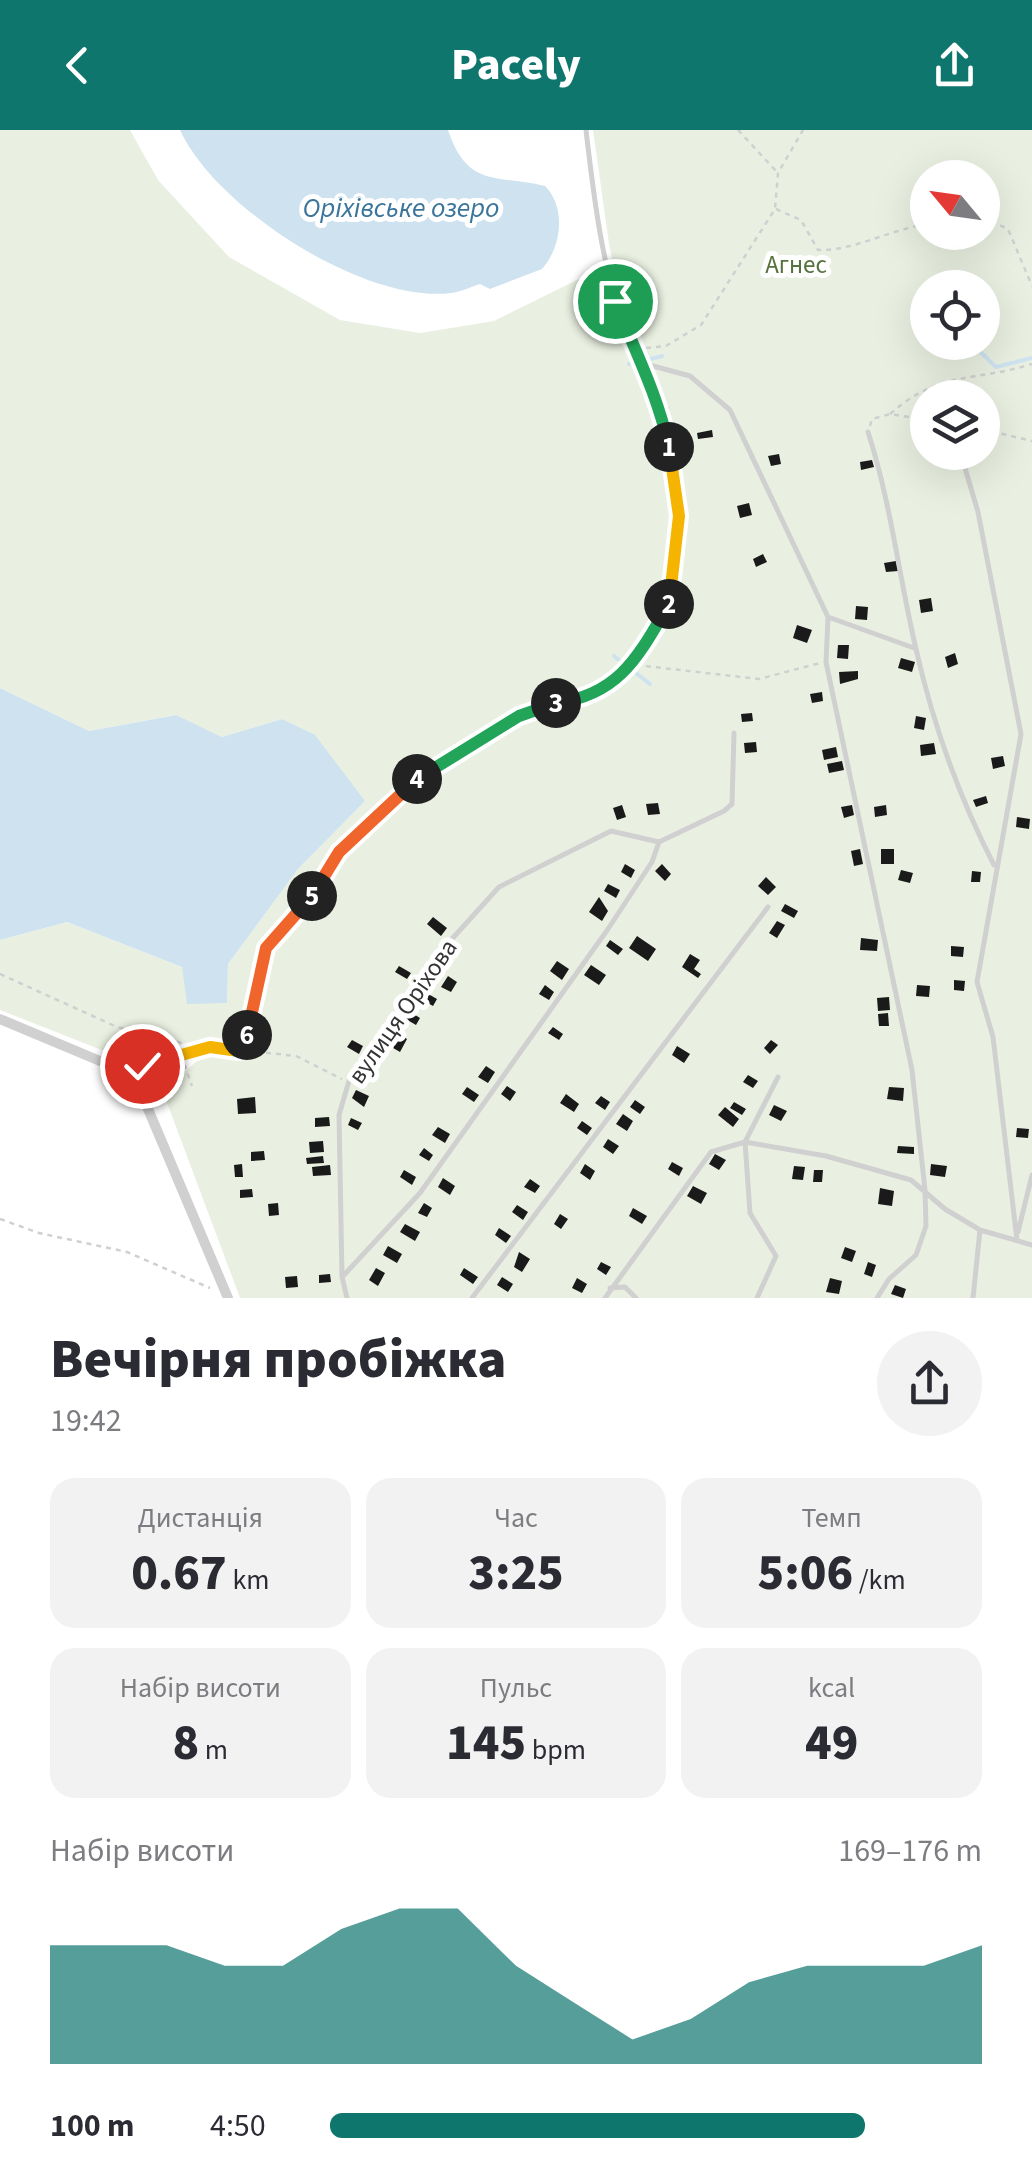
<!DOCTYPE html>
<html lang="uk">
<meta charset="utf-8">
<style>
:root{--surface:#fff;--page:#f2f2f3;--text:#2b2b33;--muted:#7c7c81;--accent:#0f766e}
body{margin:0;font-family:"Source Sans 3",sans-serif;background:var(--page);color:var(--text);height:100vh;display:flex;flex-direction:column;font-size:38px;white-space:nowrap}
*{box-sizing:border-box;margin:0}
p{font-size:32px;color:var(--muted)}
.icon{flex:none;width:55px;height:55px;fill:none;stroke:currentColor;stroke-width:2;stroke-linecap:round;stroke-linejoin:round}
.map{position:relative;height:1168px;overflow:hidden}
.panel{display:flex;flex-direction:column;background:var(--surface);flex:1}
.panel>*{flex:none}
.needle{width:65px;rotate:299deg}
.tools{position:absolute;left:910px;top:30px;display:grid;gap:20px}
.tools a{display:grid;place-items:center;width:90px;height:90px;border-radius:50%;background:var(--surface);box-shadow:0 10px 40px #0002;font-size:50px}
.pin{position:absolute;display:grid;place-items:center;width:85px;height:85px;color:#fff;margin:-42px;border:5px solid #fff;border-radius:50%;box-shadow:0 2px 10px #0007}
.km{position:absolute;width:50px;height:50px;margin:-25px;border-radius:50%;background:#222;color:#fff;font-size:28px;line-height:50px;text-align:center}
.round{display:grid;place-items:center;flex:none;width:105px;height:105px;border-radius:52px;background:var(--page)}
.overview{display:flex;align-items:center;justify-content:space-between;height:170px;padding:0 50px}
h1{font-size:55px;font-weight:800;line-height:75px}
.stats{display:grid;grid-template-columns:repeat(3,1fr);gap:15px;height:170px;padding:10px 50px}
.stats div{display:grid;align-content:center;border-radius:25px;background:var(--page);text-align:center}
.stats b{font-size:50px;font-weight:800}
.stats small{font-size:28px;font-weight:400}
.stats p{font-size:28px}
.chart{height:280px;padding:20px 50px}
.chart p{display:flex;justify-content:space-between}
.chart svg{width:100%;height:180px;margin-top:10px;fill:var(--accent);opacity:.7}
ul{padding:0 50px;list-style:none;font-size:32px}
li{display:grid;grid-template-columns:160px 120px 1fr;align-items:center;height:75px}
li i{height:25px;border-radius:12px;background:var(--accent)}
header{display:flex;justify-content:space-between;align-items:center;height:130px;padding:0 50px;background:var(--accent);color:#fff;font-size:45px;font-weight:800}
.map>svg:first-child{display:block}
</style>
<header><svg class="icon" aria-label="back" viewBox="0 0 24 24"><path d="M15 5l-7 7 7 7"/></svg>Pacely<svg class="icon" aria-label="share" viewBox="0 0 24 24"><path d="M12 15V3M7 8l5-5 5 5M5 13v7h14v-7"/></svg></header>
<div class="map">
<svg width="1032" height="1168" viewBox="0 0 1032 1168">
<rect width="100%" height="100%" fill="#fff"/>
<path fill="#e9f0e1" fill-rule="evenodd" d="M0,0h130l28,50 71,77 111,63 80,13 74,-12 93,-46 45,81 -23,-112 -16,-114h439v1168h-792l-77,-206 50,-46 -86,14 -127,-50v-70l67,-18 115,45 45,36 1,-39 70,-95 67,-68 -83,-82 -60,18 -47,-22 -86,16 -89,-43zM928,48h54v54h-54zM928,158h54v54h-54zM928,268h54v54h-54z"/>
<path fill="#cee2ef" d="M180,0h268c20,60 51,44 97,56 22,22 16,62 -3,83l-52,20 -10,-5c-10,3 -19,8 -29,9 -87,11 -236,-86 -271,-163z
M0,558l89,43 87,-16 46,22 60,-18 33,16 50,66 -67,68 -70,95 -1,39 -40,1 -5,-37 -115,-45 -67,18z"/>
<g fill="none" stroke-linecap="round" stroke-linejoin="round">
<path stroke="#cee2ef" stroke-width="4" d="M970,212l26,25 36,-9
M647,230l15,-4
M629,234l10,-2
M614,526l36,28"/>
</g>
<path fill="#1a1a1a" d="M712,300l1,7 -15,2 -1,-6z
M779,324l2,10 -10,2 -3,-10z
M872,330l2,7 -13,3 -1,-8z
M749,373l3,12 -12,3 -3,-12z
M763,424l4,8 -11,5 -3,-8z
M896,431l2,10 -12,1 -2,-9z
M931,468l2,13 -12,2 -2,-13z
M856,476l12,1 -1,13 -12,-1z
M797,495l15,5 -5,13 -14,-5z
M838,515h11l-1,14 -11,-1z
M955,523l3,11 -10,4 -3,-11z
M901,528l14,4 -3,10 -14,-4z
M858,541v8l-18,5 -1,-12z
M822,562l1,9 -11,2 -2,-9z
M752,583l1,8 -11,1 -1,-8z
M916,586l10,2 -2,12 -10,-2z
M756,612l1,10 -12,1 -1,-10z
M934,613l2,11 -15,2 -1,-11z
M836,617l2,10 -14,3 -2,-10z
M1003,626l2,10 -12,3 -2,-11z
M842,631l2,9 -15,3 -2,-9z
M986,666l2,7 -12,4 -3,-7z
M658,673l2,11 -12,1 -2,-11z
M622,675l4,12 -9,3 -4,-12z
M852,675l2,10 -10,3 -3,-11z
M886,675l1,10 -12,2 -1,-10z
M1017,687l13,2 -1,10 -13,-2z
M860,719l3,15 -9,2 -3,-15z
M881,719h13v15h-13z
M625,734l10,6 -4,8 -10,-6z
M662,734l9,10 -6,7 -10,-10z
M901,740l12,3 -3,10 -12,-3z
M972,741l9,1 -1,10h-9z
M766,747l10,10 -8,8 -10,-9z
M608,754l12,6 -4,8 -12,-7z
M599,767l9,14 -6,10 -13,-9z
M785,774l13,7 -4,7 -13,-7z
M433,787l14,11 -6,8 -14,-12z
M777,791l8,4 -8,13 -8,-5z
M637,806l19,13 -8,12 -19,-13z
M861,808l17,2 -1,11 -17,-1z
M610,810l13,9 -5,6 -12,-9z
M951,816l13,1 -1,10 -12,-1z
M690,824l10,6 -6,9 7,5 -3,4 -16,-11z
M557,831l12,8 -7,11 -12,-9z
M591,835l15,10 -7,10 -15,-10z
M399,836l12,7 -4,6 -12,-7z
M448,846l9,6 -6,10 -10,-5z
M954,850l11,1 -1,10 -10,-1z
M545,855l9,7 -5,8 -10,-6z
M917,855l13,1 -1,11 -13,-1z
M423,861l14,8 -4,7 -14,-8z
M889,867l1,13 -12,1 -1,-13z
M409,881l11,7 -4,7 -12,-7z
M888,883l1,13h-10l-1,-12z
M553,897l10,7 -4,6 -11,-7z
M396,902l11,7 -7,13 -12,-7z
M352,910l11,6 -4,8 -12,-7z
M771,910l7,5 -8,9 -6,-6z
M677,916l13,8 -6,9 -12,-8z
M486,936l9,6 -7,11 -10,-6z
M748,945l10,6 -5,7 -10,-6z
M507,956l9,6 -6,9 -9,-7z
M467,957l12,8 -5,7 -12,-8z
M889,957l15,1 -1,13 -16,-2z
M356,960l13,6 -5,11 -12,-9z
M566,964l13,10 -5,8 -14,-9z
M601,966l9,6 -5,8 -10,-7z
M255,967l1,16 -18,1 -1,-15z
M635,970l10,7 -5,7 -10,-7z
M734,972l12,7 -4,6 -12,-7z
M774,975l13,6 -6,10 -12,-6z
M725,977l14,12 -6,8 -15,-12z
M623,984l10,7 -6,10 -11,-7z
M329,987l1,9 -15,1v-9z
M351,988l11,5 -4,7 -10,-5z
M582,991l10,7 -5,7 -10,-7z
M438,997l12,7 -5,9 -13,-8z
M1017,998l12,1 -1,9 -12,-1z
M608,1009l11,7 -6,8 -10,-7z
M323,1011l1,11 -14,1 -1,-11z
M898,1016l16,1v7l-17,-1z
M424,1018l9,7 -4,6 -10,-6z
M264,1021l1,9 -14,1v-9z
M715,1024l11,6 -7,10 -10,-6z
M323,1026l1,7 -17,1 -1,-6z
M672,1032l11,6 -4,8 -11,-7z
M242,1034l1,13h-8l-1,-12z
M585,1034l10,7 -5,9 -10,-7z
M931,1034l16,2 -2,11 -15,-2z
M330,1035l1,10 -18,1 -1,-9z
M794,1036l11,1 -2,13 -11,-1z
M404,1040l12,7 -4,8 -12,-8z
M814,1040h9l-1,12h-9z
M443,1048l12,8 -5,9 -12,-8z
M530,1049l10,7 -5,7 -11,-6z
M693,1056l14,7 -6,11 -14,-8z
M880,1058l14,3 -2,15 -14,-2z
M252,1059l1,8 -13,1v-8z
M278,1073l1,12 -10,1 -1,-12z
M424,1073l8,5 -5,9 -9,-4z
M517,1075l11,7 -5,8 -11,-8z
M633,1078l14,8 -5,8 -13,-8z
M560,1084l8,5 -7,10 -7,-5z
M405,1094l15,8 -5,9 -15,-9z
M499,1098l12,8 -5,7 -11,-8z
M388,1116l14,8 -5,9 -14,-8z
M845,1117l11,4 -4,11 -11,-4z
M519,1122l11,7 -8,13 -8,-5z
M601,1132l10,5 -5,8 -9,-6z
M868,1132l8,3 -4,12 -8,-3z
M376,1138l9,5 -7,13 -9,-6z
M464,1138l14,9 -5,7 -13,-9z
M330,1144l1,8 -12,1v-8z
M297,1146l1,11 -12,1 -1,-11z
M502,1147l11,7 -5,8 -11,-7z
M577,1148l10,6 -5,9 -10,-5z
M830,1148l12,3 -3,13 -13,-2z
M895,1155l11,4 -3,9 -12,-4z"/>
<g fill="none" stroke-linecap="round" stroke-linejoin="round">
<path stroke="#d0d0d0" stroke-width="2.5" stroke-dasharray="5 5" stroke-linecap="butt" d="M738,0l39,42
M776,79l25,11 17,30c36,1 73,-21 110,-26
M982,87l26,12 24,57
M646,218l20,-2 35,-21 74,-116 3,-36 25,-43
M651,263l18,16
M890,284c50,-44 85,-32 142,-50
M870,296l2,-7 18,-5 38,6
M982,299l50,12
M636,535l123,14 61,-16
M0,844l117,53 69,17 110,12 46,23
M239,921l8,-13 18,-90 38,-38 36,-58 25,-25 76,-65 79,-46 79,-24 36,-27 36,-63 9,-86 -11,-74 -20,-67
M172,929l36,-11
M135,937l36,-7 14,6 7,20
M0,1089l39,14 88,19 83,36"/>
<path stroke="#d0d0d0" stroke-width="5" d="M586,0c9,77 18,164 56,233l48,13 40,34 98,207 -2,45 86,408 13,120 1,36 -10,29 -27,24 -12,19
M868,302c23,71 31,145 48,217 17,75 43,148 78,216
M962,328l16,54 43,222 -44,248 16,55 24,203
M828,487l86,31
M1018,1102l14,-57
M344,1145l76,-82 188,-264 44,-67 7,-20
M610,1158l15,-1 11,11
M347,1168l-5,-21 -3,-162 10,-34 83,-120 67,-74 112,-56 48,11 65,-31 8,-7 2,-71
M472,1168l296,-391
M605,1168l106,-146 34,-10 81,14 85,24 34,29 35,21 52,15
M757,1168l19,-42 -26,-43 -5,-71 33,-65
M973,1168l7,-68"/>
<path stroke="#d0d0d0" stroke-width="10" d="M0,889l119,50 18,14 91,215"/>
</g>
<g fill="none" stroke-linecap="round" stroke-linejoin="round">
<g stroke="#fff" stroke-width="20">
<path id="split-1" d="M615,171c20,50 42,92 54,146"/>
</g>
<g stroke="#fff" stroke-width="20">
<path id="split-2" d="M669,317l10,69 -10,88"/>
</g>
<g stroke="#fff" stroke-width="20">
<path id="split-3" d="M556,573c64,-8 83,-48 113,-99"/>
</g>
<g stroke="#fff" stroke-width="20">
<path id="split-4" d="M417,649l102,-63 37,-13"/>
</g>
<g stroke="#fff" stroke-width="20">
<path id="split-5" d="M312,766l27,-44 78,-73"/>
</g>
<g stroke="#fff" stroke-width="20">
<path id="split-6" d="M247,905l19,-87 46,-52"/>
</g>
<g stroke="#fff" stroke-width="20">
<path id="split-7" d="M142,936l68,-19 29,4 8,-16"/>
</g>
<use href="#split-1" stroke="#22a559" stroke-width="12"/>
<use href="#split-2" stroke="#f5b400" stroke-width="12"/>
<use href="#split-3" stroke="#22a559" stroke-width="12"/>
<use href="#split-4" stroke="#22a559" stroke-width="12"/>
<use href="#split-5" stroke="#f0652b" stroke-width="12"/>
<use href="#split-6" stroke="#f0652b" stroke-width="12"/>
<use href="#split-7" stroke="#f5b400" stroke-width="12"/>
</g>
<g text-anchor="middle" stroke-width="10" stroke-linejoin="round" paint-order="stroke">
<g font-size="25" fill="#56723d" stroke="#fff">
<text x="796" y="143">Агнес</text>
</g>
<g font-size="25" fill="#333" stroke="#fff">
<text transform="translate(402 881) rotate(-55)" y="9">вулиця Оріхова</text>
</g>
<g font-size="28" font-style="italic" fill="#3b759b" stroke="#fff">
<text x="401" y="87">Оріхівське озеро</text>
</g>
</g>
</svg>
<div class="tools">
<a><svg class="needle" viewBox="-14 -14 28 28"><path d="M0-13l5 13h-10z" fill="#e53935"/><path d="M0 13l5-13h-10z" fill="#7c7c81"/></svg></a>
<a><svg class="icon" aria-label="locate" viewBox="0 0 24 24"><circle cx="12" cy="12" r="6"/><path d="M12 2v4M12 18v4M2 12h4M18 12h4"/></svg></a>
<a><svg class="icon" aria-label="layers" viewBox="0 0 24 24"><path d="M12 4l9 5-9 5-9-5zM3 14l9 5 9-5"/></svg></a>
</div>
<div class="pin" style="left:615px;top:171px;background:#1e9e55"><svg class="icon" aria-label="arrive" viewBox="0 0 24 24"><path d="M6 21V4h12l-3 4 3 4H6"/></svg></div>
<div class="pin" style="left:142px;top:936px;background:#d93025"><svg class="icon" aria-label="check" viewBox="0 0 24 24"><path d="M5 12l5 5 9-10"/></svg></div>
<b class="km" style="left:669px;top:317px">1</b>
<b class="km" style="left:669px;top:474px">2</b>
<b class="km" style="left:556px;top:573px">3</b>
<b class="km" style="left:417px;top:649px">4</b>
<b class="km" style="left:312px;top:766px">5</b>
<b class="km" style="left:247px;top:905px">6</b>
</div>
<section class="panel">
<div class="overview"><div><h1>Вечірня пробіжка</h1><p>19:42</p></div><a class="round"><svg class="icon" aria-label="share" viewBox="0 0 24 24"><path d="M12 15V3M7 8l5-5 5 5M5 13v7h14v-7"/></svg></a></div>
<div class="stats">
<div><p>Дистанція</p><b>0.67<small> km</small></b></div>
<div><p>Час</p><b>3:25</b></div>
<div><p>Темп</p><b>5:06<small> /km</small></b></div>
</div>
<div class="stats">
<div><p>Набір висоти</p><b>8<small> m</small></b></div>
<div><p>Пульс</p><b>145<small> bpm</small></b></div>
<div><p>kcal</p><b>49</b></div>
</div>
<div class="chart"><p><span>Набір висоти</span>169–176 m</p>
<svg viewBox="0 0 160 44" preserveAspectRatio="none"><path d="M0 44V15L10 15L20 15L30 20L40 20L50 11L60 6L70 6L80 20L90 29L100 38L110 33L120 24L130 20L140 20L150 20L160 15V44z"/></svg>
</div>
<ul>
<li><b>100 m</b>4:50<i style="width:82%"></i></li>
</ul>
</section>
